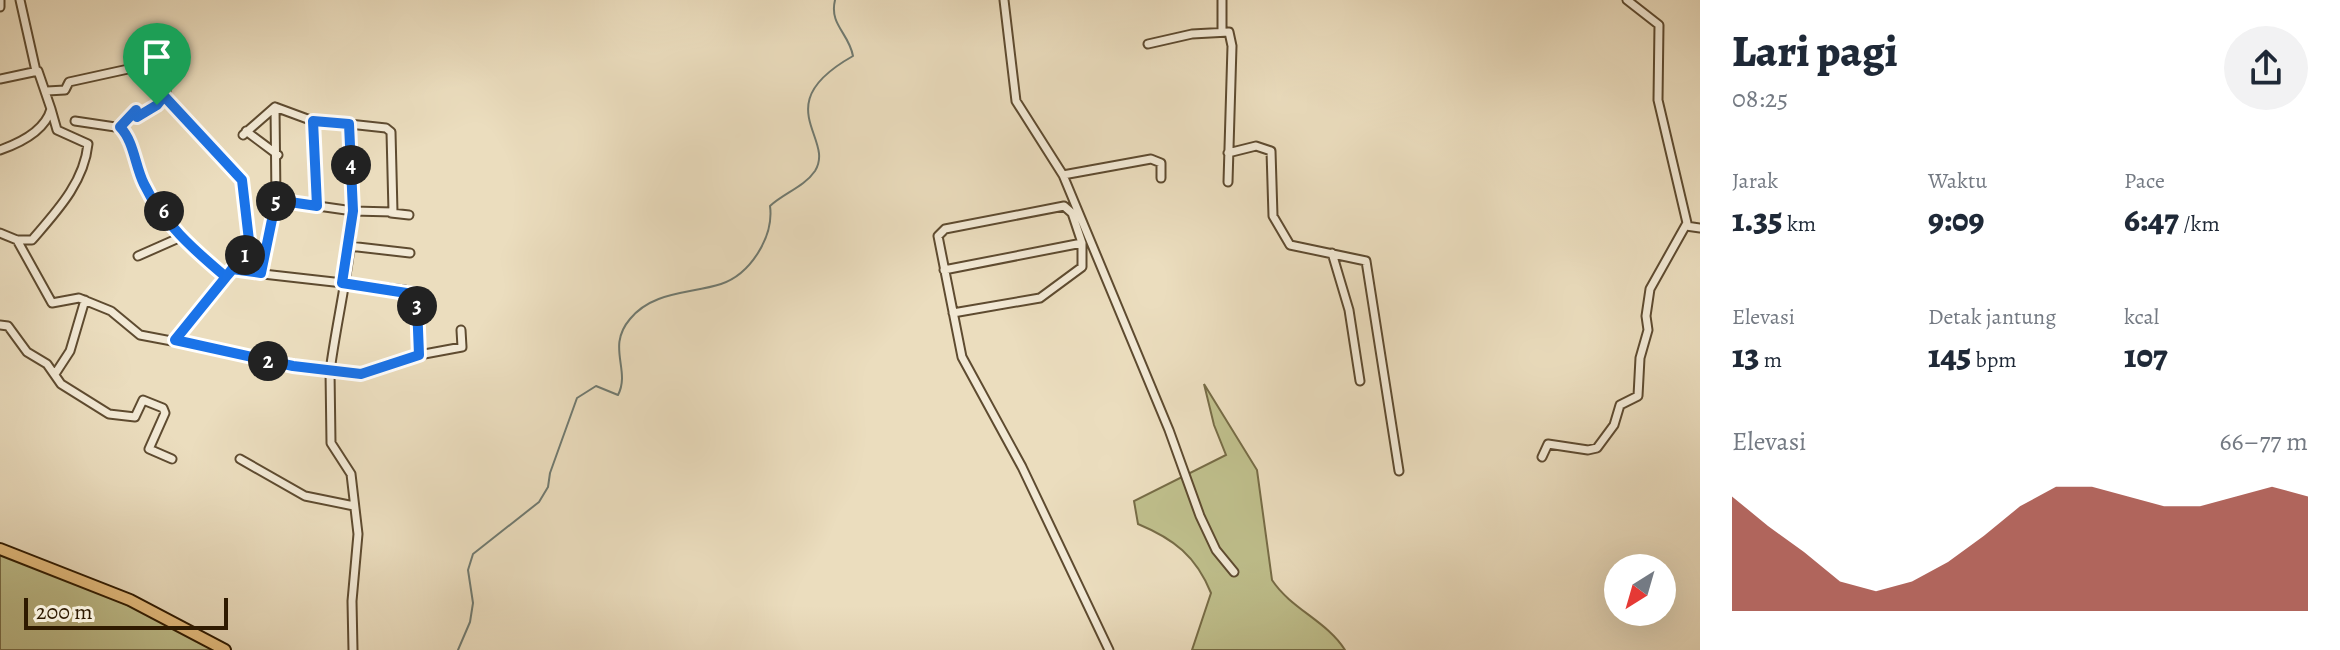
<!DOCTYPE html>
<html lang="id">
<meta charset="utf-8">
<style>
:root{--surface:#fff;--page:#f2f2f3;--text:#1f2937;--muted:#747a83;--accent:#8f2418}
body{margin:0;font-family:Alegreya,serif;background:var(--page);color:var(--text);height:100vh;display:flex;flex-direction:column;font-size:30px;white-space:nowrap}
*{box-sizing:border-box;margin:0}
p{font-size:26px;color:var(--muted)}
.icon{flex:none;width:44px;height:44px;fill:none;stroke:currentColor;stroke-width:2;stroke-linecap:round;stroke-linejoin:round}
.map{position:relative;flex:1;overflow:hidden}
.panel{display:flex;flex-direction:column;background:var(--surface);width:640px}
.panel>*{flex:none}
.needle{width:52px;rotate:217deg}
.tools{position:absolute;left:1604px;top:554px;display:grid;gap:16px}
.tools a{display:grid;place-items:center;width:72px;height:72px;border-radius:50%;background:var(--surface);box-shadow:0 8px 32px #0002;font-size:40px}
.scale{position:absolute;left:24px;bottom:20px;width:204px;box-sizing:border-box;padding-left:8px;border:4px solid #2f1a00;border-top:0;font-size:22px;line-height:28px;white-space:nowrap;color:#2f1a00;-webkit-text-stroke:6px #f2e9d5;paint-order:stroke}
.pin{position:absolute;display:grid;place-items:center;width:68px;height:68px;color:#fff;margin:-82px -34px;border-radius:50% 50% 50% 0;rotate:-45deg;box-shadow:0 0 8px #0007}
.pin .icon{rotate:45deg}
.km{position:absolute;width:40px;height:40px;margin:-20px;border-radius:50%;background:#222;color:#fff;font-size:22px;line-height:40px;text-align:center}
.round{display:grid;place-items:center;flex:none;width:84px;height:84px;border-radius:42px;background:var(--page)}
.summary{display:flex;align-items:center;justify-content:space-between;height:136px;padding:0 32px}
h1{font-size:44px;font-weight:800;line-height:60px}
.metrics{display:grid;grid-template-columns:repeat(3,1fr);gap:12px;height:136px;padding:8px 32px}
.metrics div{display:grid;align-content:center}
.metrics b{font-size:34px;font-weight:800}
.metrics small{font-size:22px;font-weight:400}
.metrics p{font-size:22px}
.chart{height:224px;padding:16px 32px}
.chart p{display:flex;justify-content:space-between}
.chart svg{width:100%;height:144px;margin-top:8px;fill:var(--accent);opacity:.7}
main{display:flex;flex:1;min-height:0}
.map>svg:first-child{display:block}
</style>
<main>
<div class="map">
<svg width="1700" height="650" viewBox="0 0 1700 650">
<rect width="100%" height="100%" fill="#ebddbe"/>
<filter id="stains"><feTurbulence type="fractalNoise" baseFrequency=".0025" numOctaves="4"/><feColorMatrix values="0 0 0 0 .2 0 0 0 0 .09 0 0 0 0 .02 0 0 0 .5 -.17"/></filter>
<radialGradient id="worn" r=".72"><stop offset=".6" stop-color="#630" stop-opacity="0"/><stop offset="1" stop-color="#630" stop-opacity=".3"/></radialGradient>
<path fill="#bfbf8c" stroke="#776c46" stroke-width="2" d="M1204,384l53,86 15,110c19,29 55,41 73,70h-153l19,-57c-15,-37 -37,-54 -73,-69l-4,-23 92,-46 -12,-30z
M0,553c75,27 147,59 218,97h-218z"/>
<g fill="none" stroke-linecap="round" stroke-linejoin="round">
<path stroke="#707a70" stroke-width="2" d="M458,650l12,-28 3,-19 -5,-33 5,-16 66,-52 9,-15 2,-14 27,-75 19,-12 22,9c13,-25 -12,-48 12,-76 23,-28 60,-25 91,-35 30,-10 53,-48 49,-78 14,-13 34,-19 45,-35 21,-33 -49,-66 38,-115 -4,-23 -24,-31 -18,-56"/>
<g stroke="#5e4b30" stroke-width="11">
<path id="minor" d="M20,0l16,71
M1004,0l12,101 47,74 106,255 31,86 16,34 18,22
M0,7v-7
M1222,30v-30
M1148,44l44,-10 37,-2 3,14 -4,136
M0,79l38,-8 13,38c-6,22 -31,34 -51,41
M47,91l18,-1 4,-8 82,-18 15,19v14
M275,107l1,93
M75,121l47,7 23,58 32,48 49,43
M120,127l16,-17 1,7 29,-20 76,83 8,69 -75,91
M246,131l32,24
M243,135l32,-28 38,14
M1228,153l28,-7 15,5 2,65 17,29 76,16 33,210
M1063,175l88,-16 10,4v15
M317,206l-4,-85 36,3
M391,213l18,2
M1686,226l14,2
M0,233l17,7h15c24,-28 52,-57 56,-96l-31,-14 -6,-21
M17,240l35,63 27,-5 32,13 29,24 190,36 1,72 20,31 7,60 -6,67 1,49
M1082,243l-10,-30 -8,-7 -119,23 -7,7 24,121 60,110 87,183
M349,246l61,7
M1332,253l17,57 11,71
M138,256l43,-19
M232,269l29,4
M944,270l138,-27v24l-42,31 -87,15
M0,325l8,1 19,26 20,12 14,20 48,30 26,3 8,-17 20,8 2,5 -16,36 23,10
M419,355l-2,-51 -4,-10 -8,-4 -142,-16 -2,-1 15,-73 77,11 40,1 -2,-80 -5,-4 -37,-4c2,28 5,58 4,87 -2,53 -16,107 -23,160l31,3 58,-19 43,-8 -1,-17
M55,374l15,-23 15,-51
M1542,457l6,-13 40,6 9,-2 17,-23 6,-20 18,-9 2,-38 8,-28 -2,-14 4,-27 37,-66 -29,-123 1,-75 -32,-25
M240,459l65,37 49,10"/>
</g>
<g stroke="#2f1a00" stroke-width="14">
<path id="highway" d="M0,549l130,51 95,50"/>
</g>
<use href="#minor" stroke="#f2e9d5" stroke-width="7"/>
<use href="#highway" stroke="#e6be7f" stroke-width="10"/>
</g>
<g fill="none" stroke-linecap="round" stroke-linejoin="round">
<g stroke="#fff" stroke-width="16">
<path id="route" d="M157,105l7,-9 78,84 8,69 -24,28 -51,63 118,26 68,8 58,-19 -2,-51 -4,-10 -71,-11 11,-72 -4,-87 -36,-3 4,85 -41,-6 -15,73 -29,-4 -6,8c-32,-27 -64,-55 -82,-93 -9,-18 -10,-43 -24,-57l16,-17 1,7 20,-12"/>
</g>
<use href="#route" stroke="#1a73e8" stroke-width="10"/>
</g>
<rect width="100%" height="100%" filter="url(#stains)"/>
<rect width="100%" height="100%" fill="url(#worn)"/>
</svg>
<div class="tools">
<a><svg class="needle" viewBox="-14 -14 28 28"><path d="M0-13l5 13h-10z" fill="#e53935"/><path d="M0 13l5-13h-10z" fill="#747a83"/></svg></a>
</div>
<div class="scale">200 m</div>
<div class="pin" style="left:157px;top:105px;background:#1e9e55"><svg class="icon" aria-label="arrive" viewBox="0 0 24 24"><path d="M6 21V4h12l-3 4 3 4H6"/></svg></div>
<b class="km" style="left:245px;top:255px">1</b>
<b class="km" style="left:268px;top:361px">2</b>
<b class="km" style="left:417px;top:306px">3</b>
<b class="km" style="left:351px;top:165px">4</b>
<b class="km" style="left:276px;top:201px">5</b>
<b class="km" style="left:164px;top:211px">6</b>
</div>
<section class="panel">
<div class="summary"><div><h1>Lari pagi</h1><p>08:25</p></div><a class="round"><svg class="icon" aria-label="share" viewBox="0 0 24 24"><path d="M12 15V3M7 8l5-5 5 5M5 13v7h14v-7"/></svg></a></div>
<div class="metrics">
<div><p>Jarak</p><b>1.35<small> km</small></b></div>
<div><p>Waktu</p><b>9:09</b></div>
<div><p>Pace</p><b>6:47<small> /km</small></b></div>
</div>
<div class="metrics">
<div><p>Elevasi</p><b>13<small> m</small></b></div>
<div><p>Detak jantung</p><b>145<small> bpm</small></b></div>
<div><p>kcal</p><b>107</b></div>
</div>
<div class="chart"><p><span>Elevasi</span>66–77 m</p>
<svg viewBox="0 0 160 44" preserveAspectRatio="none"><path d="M0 44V9L10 18L20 26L30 35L40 38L50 35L60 29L70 21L80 12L90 6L100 6L110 9L120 12L130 12L140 9L150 6L160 9V44z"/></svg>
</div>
</section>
</main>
